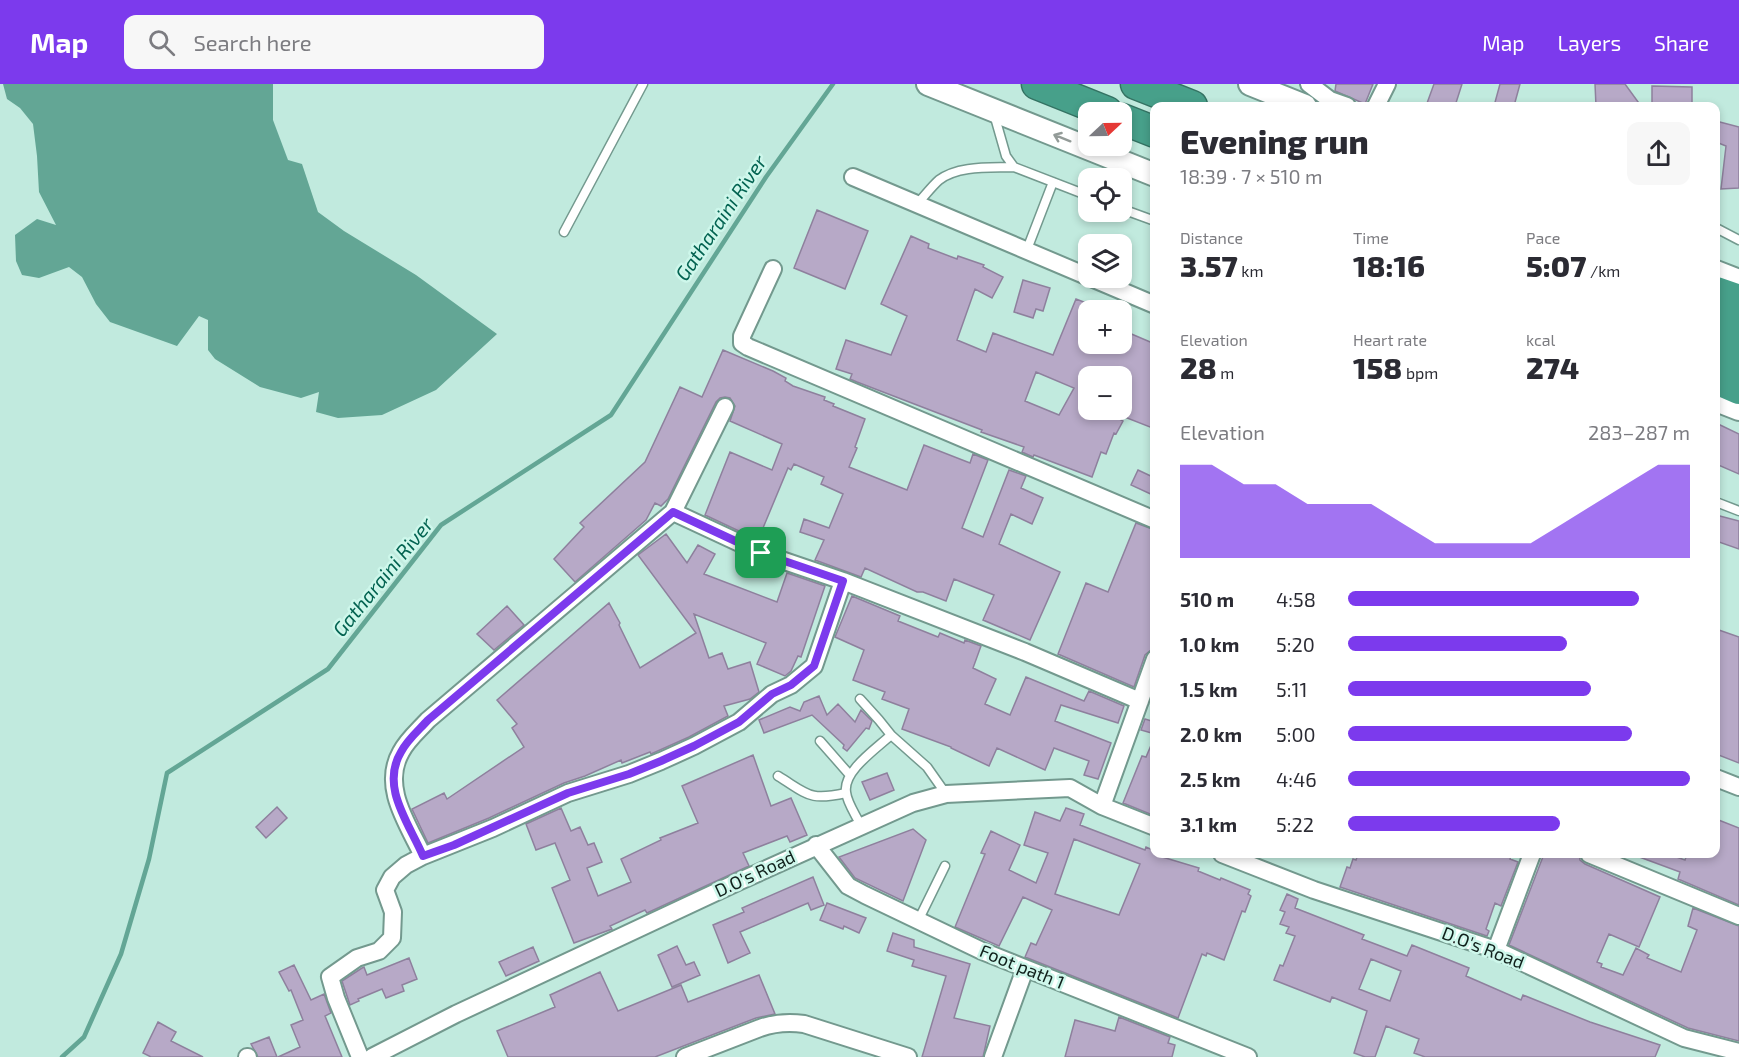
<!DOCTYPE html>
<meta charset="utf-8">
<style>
:root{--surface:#fff;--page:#f7f7f7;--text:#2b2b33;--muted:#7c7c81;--accent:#7c3aed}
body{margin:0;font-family:"Exo 2",sans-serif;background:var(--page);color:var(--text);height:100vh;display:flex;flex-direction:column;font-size:22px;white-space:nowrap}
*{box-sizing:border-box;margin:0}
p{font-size:20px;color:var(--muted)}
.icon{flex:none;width:33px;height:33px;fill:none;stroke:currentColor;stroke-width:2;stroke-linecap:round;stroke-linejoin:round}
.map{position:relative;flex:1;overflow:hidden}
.drawer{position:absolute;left:1150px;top:18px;width:570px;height:756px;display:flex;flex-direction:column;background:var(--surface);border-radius:12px;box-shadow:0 3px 9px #0003}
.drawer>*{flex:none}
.needle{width:39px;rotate:68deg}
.fabs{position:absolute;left:1078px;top:18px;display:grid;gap:12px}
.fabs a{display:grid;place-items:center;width:54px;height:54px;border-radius:12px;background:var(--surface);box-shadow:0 3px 9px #0003;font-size:30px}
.pin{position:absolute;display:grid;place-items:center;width:51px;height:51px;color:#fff;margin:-26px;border-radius:12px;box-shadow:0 3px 9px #0006}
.round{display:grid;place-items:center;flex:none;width:63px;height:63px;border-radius:12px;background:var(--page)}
.head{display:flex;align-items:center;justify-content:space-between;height:102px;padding:0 30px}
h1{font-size:33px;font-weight:800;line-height:45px}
.figures{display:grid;grid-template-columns:repeat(3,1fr);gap:9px;height:102px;padding:6px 30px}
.figures div{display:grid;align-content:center}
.figures b{font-size:30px;font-weight:800}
.figures small{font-size:16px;font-weight:400}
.figures p{font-size:16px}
.chart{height:168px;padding:12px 30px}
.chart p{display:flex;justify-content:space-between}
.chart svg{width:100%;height:108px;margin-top:6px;fill:var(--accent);opacity:.7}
ul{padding:0 30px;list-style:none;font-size:20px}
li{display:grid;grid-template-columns:96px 72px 1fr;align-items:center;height:45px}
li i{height:15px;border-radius:8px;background:var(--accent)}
header{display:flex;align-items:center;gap:36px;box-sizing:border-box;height:84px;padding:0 30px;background:var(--accent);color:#fff}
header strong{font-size:28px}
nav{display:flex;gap:33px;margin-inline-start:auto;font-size:21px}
.search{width:420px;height:54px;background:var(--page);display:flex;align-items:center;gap:15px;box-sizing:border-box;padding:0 21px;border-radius:12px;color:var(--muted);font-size:22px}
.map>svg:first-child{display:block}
</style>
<header>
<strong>Map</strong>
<div class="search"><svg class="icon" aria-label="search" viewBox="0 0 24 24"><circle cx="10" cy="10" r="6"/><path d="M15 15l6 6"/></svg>Search here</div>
<nav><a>Map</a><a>Layers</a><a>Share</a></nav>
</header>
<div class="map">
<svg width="1739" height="973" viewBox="0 0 1739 973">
<rect width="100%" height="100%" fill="#c1eade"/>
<path fill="#63a695" d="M3,0h270v36l15,40 14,4 16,48 26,19 72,44 81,59 -61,56 -54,25 -44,3 -22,-6 3,-20 -18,6 -41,-11 -45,-28 -7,-9v-30l-9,-4 -22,30 -67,-24 -14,-18 -14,-27 -13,-10 -30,11 -17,-3 -6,-14 -1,-26 22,-16 19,6 -17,-33 -2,-36 -4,-32 -13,-16 -13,-9z"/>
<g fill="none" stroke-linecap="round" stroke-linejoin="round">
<path stroke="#63a695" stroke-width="4.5" d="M62,973l22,-20 37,-83 28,-95 18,-86 161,-104 113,-144 170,-110 155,-238 67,-93"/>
</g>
<path fill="#b7a9c7" stroke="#8e809d" stroke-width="1.5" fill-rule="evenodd" d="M1336,0h37l-8,20 -30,-13z
M1434,0h28l-7,22h-29z
M1500,0h20l-6,22h-20z
M1595,0h30l16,22h-45z
M1652,2l40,1v19h-40z
M1716,37l23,6v61l-18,1 5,-43 -10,-4z
M817,126l51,21 -23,58 -51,-21z
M911,152l18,8 -1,4 29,11 1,-3 26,9 -1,2 20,10 -11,21 -17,-9 -18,51 29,12 7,-19 60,22 23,-56 13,5v21l-8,19h41v-14l33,14v85l-33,-13v-40h-33v34h14l20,11 -7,13 -2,-1 -8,21 -5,-2 -9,25 -58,-22 -1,2 -11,-5 2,-5 -43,-15 1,-2 -125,-48 -7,-3 2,-5 -16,-5 10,-29 45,15 16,-39 -26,-12zM1036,288l38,16 -15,27 -34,-14z
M1023,196l27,8 -7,23 -7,-2 -3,9 -19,-6z
M723,266l50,21 13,7 -1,3 8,5 32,11 -1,3 10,4 -1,2 32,13 -10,28 2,1 -8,19 58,23 17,-45 46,18 3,-9 15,6 -26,68 21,9 26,-67 17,6 -5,12 22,10 -11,26 -21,-10 -12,30 61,28 -30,68 -47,-20 11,-25 -40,-16 -8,22 -23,-9h-6l-52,-24 -4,9 -46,-17 9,-20 -24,-8 4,-13 25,9 14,-34 -22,-10 3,-7 -30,-13 -3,6 -3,-2 -30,72 -53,-25 25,-63 42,18 10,-26 -52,-23 5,-15 -5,-8 -5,-1 -5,1 -4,4 -48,97 -7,7 -6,-3 -9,17 -71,62 -21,-23 30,-32 -4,-4 65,-61 35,-75 22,10z
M1716,339l23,11v40l-23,-10z
M1138,386l17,8v18l-24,-11z
M1716,431l23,6v28l-23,-8z
M1136,439l19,7v111l-3,8 -7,6 -11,32 -76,-33 28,-71 22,9z
M666,450l21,29 11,-18 17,9 -11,20 73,28 10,-29 38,13 -24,71 -3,-1 -7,15 -6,5 -28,-12 9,-21 -72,-29 15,44 13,-5 6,16 22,-7 9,30 -9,7 -26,7 4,10 -39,21 -38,17 -1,-2 -28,11 -1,-3 -36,16 -21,7 -75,35 -61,25 -16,-34 32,-16 3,6 77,-52 -12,-19 5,-4 -20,-24 112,-97 11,20 -1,2 21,43 56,-35 -58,-78z
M852,512l48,20 -2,5 40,16 2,-4 24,10 1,-3 16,6 -8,22 23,11 -11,25 25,11 16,-38 58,24 5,-10 35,15 -6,17 -57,-18 -6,16 56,22 -13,36 -14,-4 5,-14 -35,-13 -9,22 -48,-22 -8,18 -38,-18v-1l-49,-18 7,-20 -27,-10 3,-7 -32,-12 11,-30 -29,-13z
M507,522l17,19 -30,25 -17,-16z
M1716,545l23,8v126l-23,-9z
M819,612l8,19 11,-11 17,18 6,-12 11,11 -3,8 -3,-1 -19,23 -4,-3 1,-3 -32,-30 -48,18 -5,-13 31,-13 10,4 4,-9z
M1145,635l10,3v12l-14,-4z
M1155,652v80l-32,-13 19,-47 4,1z
M753,671l18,51 20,-8 16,37 -17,7 -3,-6 -44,17 6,13 -102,47 -2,-3 -35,16 2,3 -38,14 -22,-55 18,-8 -15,-37 -19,7 -10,-26 35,-16 10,23 9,-4 8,18 6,-2 8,19 -15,6 11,28 33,-14 -10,-23 40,-19 -1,-2 38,-15 -16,-37z
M887,689l7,17 -24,10 -8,-18z
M277,723l10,11 -21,20 -10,-11z
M1066,724l18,6 -4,11 65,25 1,-3 9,4v3h5l-1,2 40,12 -1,3 22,9 1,-2 29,12 -2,4 3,2 -6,16 -3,-1 -18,49 -17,-7 -1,3 -4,-2 -24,64 -153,-61 6,-14 5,2 16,-35 -29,-13 -24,49 -44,-19 30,-73 -4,-1 10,-22 29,14 -11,25 27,13 12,-30 -24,-8 11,-33 25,9zM1074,755l66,25 -21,51 -64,-21z
M1716,735l23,9v77l-61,-26 2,-7 -46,-17 34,-1 17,6 2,-6h29z
M913,745l13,11 -23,61 -48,-23 -16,-21z
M1358,770h154l-2,5 8,3 -17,44 -6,-3 -9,26 3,2 -2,5 -147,-49 7,-20 3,1 3,-9 3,1z
M1544,770h35l1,6 5,4 75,33 -21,50 -30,-13 -12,28 5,2 -1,3 22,8 13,-27 13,7 -2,3 34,14 16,-42 -9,-4 5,-18 46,18v115l-51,-13 -179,-83z
M813,793l11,28 -13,5 -3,-7 -68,29 10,21 -22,10 -15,-38 31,-13 -2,-4z
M1287,810l11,5 -3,9 69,27 -2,4 45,17 5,-11 57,23 -3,8 55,24 2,-5 67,27 70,23 -5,12h-230l-11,-4 5,-14 -33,-13 -11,31h-10l-11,-4 13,-42 -35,-14 -2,5 -56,-22 6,-15 3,1 12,-30 -9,-3 3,-6 -9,-3 5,-12 -5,-2zM1371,875l30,12 -11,30 -31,-12z
M827,819l39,15 -7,15 -15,-7 -1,3 -23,-9z
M893,849l21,7v7l56,17 -16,54 36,8 -7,31h-61l24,-81 -34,-10 2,-6 -27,-9z
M677,862l9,19 8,-3 6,13 -28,12 -14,-32z
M533,863l6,14 -33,15 -7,-14z
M409,874l8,21 -15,6 2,6 -18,7 -4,-9 -24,10 1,2 -9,4 -8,-24 20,-13 2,-1 3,8z
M294,881l17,35 13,-6 7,19 -6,3 17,41h-64l22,-10 -9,-22 12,-5 -12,-30 -2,1 -10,-19z
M600,888l18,39 63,-26 7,17 71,-27 16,39 -19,4 -101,39h-147l-11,-26 58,-24 -5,-12z
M1119,933l51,20 -2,6 7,2 -3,12h-107l10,-37 40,11z
M158,938l18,10 -5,9 32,16h-52l-8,-4z
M269,953l8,20h-19l-7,-13z"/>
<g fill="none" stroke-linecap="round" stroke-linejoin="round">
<g stroke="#73998e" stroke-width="11">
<path id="lane" d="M994,30l12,42 8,11 75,29
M916,121c8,-8 15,-18 23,-25 20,-15 52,-12 75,-13
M1122,125l33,12
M1716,144l23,12
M564,148l79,-148
M1026,168l27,-70
M1716,418l23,9
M860,615l19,21 12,15
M820,657l29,33
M778,692c31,19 31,25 68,17
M861,742c-5,-11 -14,-23 -15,-34 -3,-21 30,-43 45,-57l36,32 19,27
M918,837l27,-55"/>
</g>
<g stroke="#73998e" stroke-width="20">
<path id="street" d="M1309,0l21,16 17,6
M1376,22l11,-22
M853,93l302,128
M773,185l-31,67v7l6,4 407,173
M673,428l88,41 82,28 182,71 115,49
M1716,694l23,9
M1102,722l53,-147
M816,761l32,41 17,9 117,56 266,106
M1222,770l92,36 182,60 188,88 55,14
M1589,770l150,62
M423,772c-15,-32 -42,-69 -22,-104 6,-12 18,-22 27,-32l245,-208 52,-105
M1496,866l36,-96
M247,973h1
M360,973l-24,-59 -6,-21 27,-19 22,-7 13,-13 1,-26 -8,-22 7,-13 14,-12 17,-9 70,-28 75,-35 61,-19 32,-13 33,-15 45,-24 33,-28 19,-9 23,-19 29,-85
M372,973l84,-43 284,-133 173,-78 33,-9 124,-6 32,18 53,21
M685,973l75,-29c14,-5 29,-6 44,-4l104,33
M993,973l32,-88"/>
</g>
<g stroke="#73998e" stroke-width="26">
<path id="secondary" d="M928,0l227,91
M1250,0l55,22
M1716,188l23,9
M1716,316l23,9"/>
</g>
<g stroke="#347363" stroke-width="33">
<path id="highway" d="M1037,0l70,28
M1136,0l56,22
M1122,35l33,13
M1716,208l23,8
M1716,237l23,9
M1716,267l23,10
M1716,295l23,10"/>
</g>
<use href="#lane" stroke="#fff" stroke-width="8"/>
<use href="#street" stroke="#fff" stroke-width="16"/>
<use href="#secondary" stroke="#fff" stroke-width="22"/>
<use href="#highway" stroke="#47a08a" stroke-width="30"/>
</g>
<defs><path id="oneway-shaft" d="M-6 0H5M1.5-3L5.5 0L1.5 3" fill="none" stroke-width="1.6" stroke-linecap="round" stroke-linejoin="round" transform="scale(1.5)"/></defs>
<use stroke="#939b98" href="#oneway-shaft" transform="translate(1062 54) rotate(-158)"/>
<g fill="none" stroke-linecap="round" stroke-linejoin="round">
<g stroke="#fff" stroke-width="12">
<path id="route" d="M673,428l88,41 82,28 -29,85 -23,19 -19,9 -33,28 -45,24 -33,15 -32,13 -61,19 -114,52 -31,11c-14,-33 -43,-69 -22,-104 6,-12 18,-22 27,-32z"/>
</g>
<use href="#route" stroke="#7c3aed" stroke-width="8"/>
</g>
<g text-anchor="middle" stroke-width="5" stroke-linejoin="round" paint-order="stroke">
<g font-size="18" fill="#10201b" stroke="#cef7eb">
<text transform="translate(755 790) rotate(-25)" y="6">D.O's Road</text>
<text transform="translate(1483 864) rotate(21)" y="6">D.O's Road</text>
<text transform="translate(1022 883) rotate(22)" y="6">Foot path 1</text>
</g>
<g font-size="20" font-style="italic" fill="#036351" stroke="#cef7eb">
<text transform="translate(721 134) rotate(-56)" y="7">Gatharaini River</text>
<text transform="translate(383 493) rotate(-51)" y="7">Gatharaini River</text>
</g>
</g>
</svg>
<div class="fabs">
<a><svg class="needle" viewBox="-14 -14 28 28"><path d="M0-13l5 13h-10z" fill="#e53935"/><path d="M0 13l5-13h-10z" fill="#7c7c81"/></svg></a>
<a><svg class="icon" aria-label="locate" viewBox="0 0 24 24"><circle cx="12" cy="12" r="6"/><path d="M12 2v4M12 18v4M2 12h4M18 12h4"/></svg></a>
<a><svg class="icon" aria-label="layers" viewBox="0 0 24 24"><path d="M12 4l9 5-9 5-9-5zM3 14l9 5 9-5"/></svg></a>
<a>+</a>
<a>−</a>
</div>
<div class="pin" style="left:761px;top:469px;background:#1e9e55"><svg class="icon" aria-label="arrive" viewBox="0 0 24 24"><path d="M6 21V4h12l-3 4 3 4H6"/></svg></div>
<section class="drawer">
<div class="head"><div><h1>Evening run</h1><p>18:39 · 7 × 510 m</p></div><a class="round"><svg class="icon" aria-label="share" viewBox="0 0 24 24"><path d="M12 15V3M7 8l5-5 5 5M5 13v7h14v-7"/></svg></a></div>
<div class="figures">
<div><p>Distance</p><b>3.57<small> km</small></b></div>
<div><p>Time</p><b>18:16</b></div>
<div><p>Pace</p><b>5:07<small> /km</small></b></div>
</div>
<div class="figures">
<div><p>Elevation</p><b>28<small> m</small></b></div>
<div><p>Heart rate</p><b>158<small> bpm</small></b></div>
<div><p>kcal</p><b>274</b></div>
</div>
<div class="chart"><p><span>Elevation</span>283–287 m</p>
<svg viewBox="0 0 160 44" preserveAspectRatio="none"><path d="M0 44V6L10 6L20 14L30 14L40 22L50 22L60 22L70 30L80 38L90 38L100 38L110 38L120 30L130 22L140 14L150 6L160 6V44z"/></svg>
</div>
<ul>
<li><b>510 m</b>4:58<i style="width:85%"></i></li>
<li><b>1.0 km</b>5:20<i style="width:64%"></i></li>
<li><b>1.5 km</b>5:11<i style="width:71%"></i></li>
<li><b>2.0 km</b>5:00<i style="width:83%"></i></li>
<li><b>2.5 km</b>4:46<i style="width:100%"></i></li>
<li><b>3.1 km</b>5:22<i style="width:62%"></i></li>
</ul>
</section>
</div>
